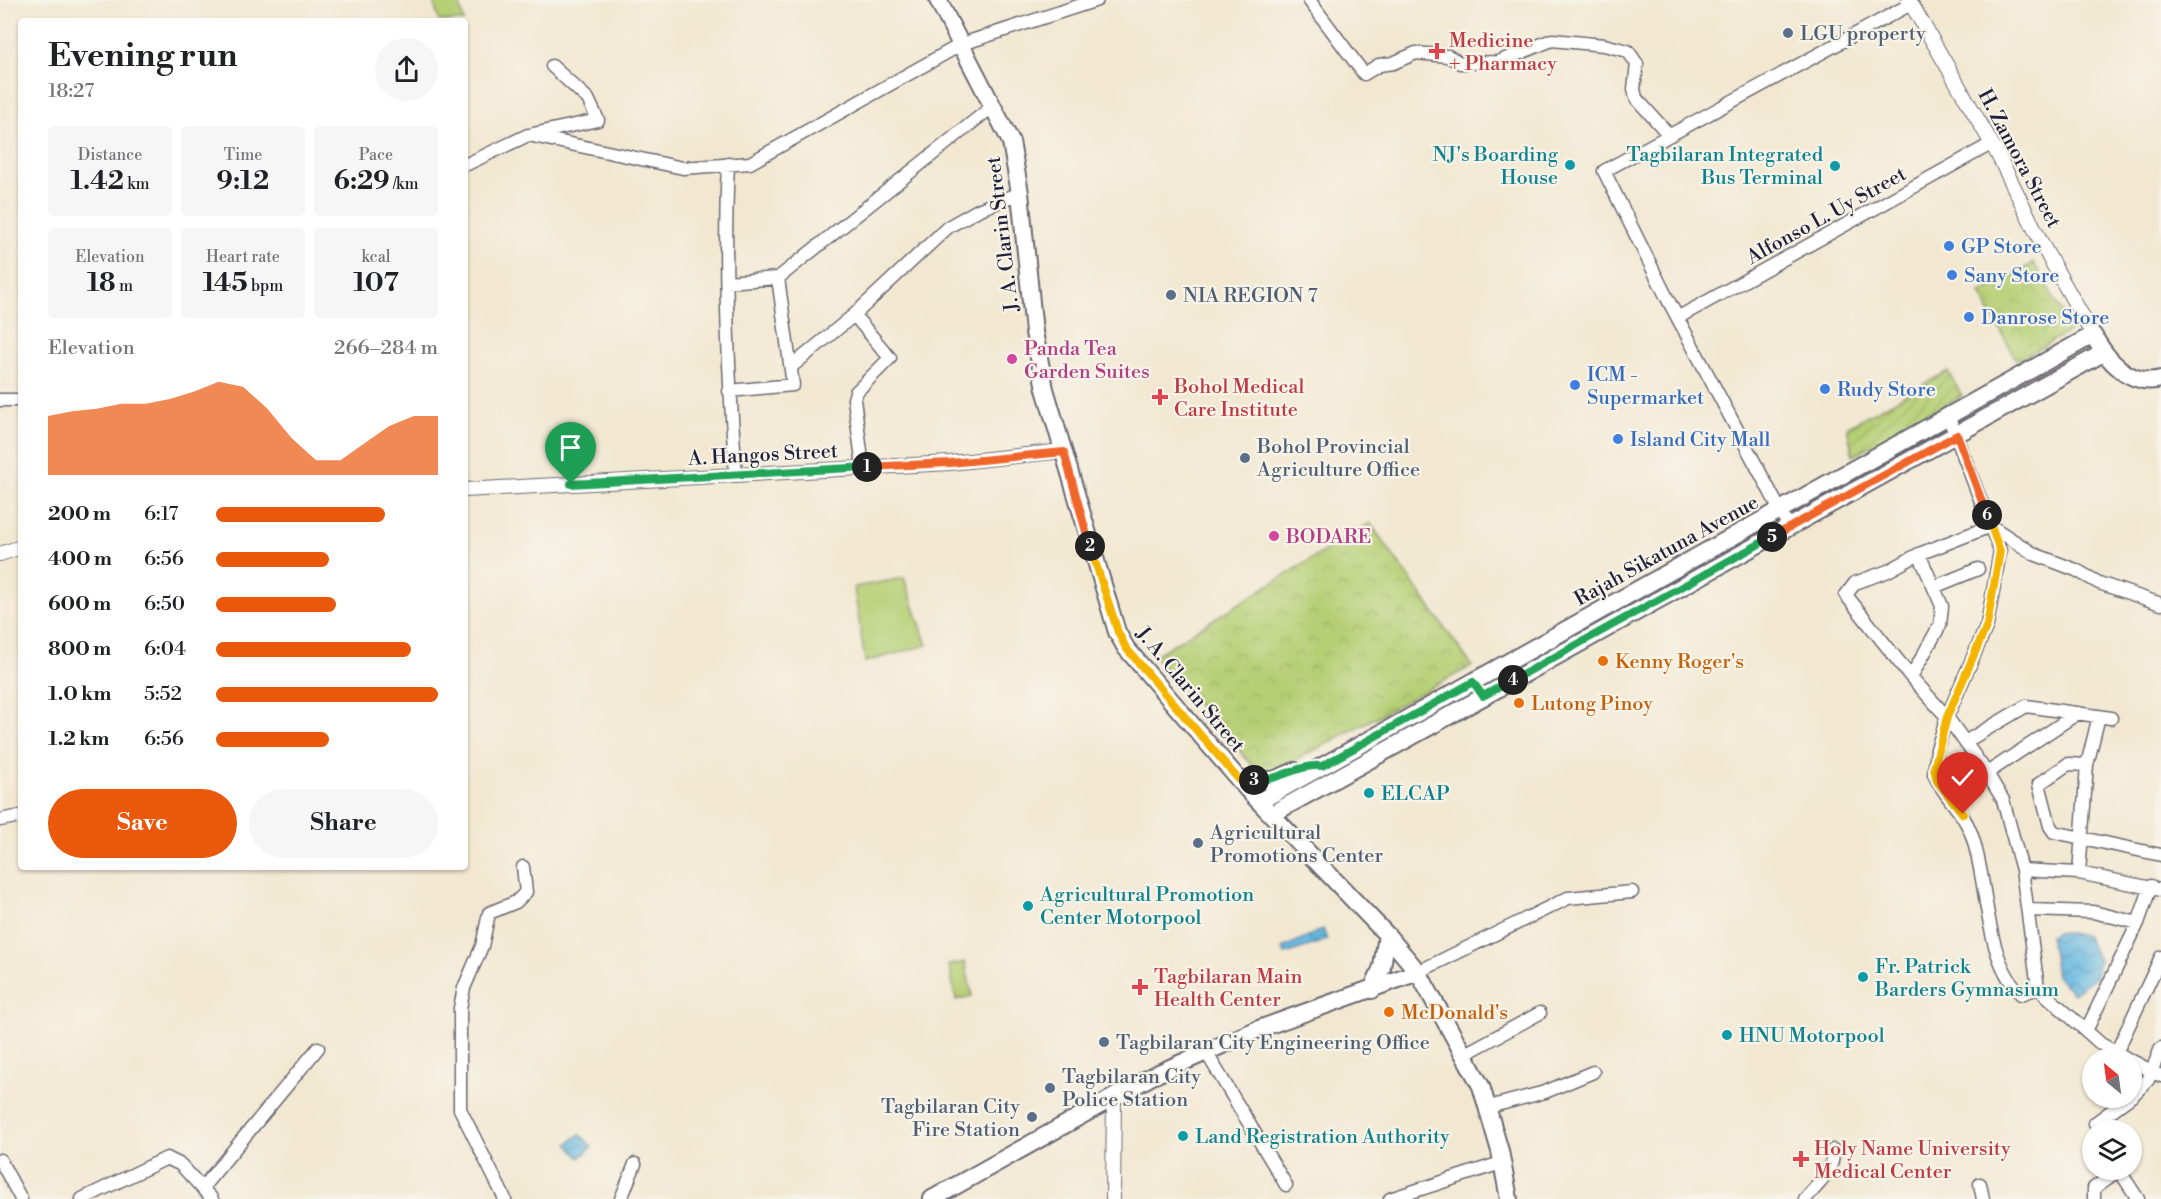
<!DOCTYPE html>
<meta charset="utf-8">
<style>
:root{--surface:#fff;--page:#f6f6f6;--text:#202124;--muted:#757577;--accent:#ea580c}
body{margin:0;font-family:"Libre Bodoni",serif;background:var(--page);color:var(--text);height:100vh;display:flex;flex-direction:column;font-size:22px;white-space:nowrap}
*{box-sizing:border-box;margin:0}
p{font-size:20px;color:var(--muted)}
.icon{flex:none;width:33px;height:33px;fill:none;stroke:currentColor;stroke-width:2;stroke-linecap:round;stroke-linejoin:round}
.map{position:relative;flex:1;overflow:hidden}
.sheet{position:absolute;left:18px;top:18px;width:450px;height:852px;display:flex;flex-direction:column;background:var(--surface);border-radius:6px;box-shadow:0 2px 4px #0004}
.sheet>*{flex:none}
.needle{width:39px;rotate:331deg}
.tools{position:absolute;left:2082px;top:1048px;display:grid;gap:12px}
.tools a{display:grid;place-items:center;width:60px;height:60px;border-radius:50%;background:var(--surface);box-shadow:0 2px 4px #0004;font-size:30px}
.pin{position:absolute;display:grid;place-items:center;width:51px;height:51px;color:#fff;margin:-62px -26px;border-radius:50% 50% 50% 0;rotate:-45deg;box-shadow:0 0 6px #0007}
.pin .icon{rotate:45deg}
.km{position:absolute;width:30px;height:30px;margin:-15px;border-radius:50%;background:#222;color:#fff;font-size:16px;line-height:30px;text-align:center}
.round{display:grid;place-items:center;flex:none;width:63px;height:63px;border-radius:32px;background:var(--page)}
.summary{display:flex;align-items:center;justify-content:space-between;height:102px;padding:0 30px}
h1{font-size:33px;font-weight:700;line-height:45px}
.stats{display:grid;grid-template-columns:repeat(3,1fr);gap:9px;height:102px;padding:6px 30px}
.stats div{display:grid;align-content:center;border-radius:6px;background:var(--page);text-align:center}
.stats b{font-size:26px;font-weight:700}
.stats small{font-size:16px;font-weight:400}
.stats p{font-size:16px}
.chart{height:168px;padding:12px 30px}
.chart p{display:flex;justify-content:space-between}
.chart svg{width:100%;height:108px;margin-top:6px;fill:var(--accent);opacity:.7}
.cta{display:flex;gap:12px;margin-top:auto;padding:12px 30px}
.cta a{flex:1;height:69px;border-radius:36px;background:var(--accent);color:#fff;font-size:24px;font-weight:700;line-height:69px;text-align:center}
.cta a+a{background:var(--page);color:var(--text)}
ul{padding:0 30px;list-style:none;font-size:20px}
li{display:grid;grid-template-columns:96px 72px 1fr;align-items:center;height:45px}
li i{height:15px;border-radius:8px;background:var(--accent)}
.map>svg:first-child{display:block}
</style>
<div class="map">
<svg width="2161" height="1199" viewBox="0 0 2161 1199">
<defs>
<pattern id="park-crowns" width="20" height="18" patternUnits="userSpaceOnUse" patternTransform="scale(1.5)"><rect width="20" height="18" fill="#b6cf74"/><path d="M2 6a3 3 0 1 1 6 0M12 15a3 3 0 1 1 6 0" fill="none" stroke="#9cb165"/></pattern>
<pattern id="garden-furrows" width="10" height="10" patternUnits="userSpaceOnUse" patternTransform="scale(1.5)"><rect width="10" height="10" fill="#b6cf74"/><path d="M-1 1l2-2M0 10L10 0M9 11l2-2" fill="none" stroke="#9cb165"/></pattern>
<pattern id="water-waves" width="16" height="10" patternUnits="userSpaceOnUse" patternTransform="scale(1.5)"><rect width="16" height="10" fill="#66b8e1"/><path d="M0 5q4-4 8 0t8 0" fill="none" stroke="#5495b8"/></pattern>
</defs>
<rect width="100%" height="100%" fill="#f7f3e8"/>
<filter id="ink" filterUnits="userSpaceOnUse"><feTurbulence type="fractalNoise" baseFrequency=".0167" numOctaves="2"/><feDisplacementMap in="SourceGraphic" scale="12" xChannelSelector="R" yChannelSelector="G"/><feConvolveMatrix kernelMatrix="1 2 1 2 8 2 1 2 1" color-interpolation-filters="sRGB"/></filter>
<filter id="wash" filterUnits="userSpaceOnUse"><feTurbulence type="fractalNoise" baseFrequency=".008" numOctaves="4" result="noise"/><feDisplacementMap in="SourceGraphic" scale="24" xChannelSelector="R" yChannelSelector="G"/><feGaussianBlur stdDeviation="1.35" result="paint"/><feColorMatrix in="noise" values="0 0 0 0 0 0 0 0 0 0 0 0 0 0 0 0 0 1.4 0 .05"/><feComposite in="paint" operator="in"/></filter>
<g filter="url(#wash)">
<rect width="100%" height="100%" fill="#f2e8d1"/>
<path fill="#b6cf74" stroke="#6c7858" stroke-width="1.5" d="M433,0h25l6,21h-25z
M904,578l23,67 -62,17 -11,-75z
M965,962l7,34 -16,4 -7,-35z"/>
<path fill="url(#park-crowns)" stroke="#6c7858" stroke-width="1.5" d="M2034,263l38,67 -55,31 -37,-68z
M1370,523l102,143 -193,103 -10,2 -18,-7 -97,-108z"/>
<path fill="url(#garden-furrows)" stroke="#6c7858" stroke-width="1.5" d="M1948,371l14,25 -109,60 -6,-29z"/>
<path fill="url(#water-waves)" stroke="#446d8e" stroke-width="1.5" d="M1323,929l4,11 -42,14 -2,-6z
M2057,932l29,3 13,25 -3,16 -23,17 -17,-17 -6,-40z
M580,1134l12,13 -12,11 -12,-14z"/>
</g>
<g filter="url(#ink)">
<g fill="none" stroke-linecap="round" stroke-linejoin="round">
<g stroke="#6b6770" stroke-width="15">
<path id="minor" d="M1309,0l55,74 15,-9 14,-2 23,-10 32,3 12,7 38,-1 54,-22 52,5 24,6 9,13 -3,25 2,9 33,37
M533,134l65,-14 -10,-21 -36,-33
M728,164c-5,104 0,208 8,311
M465,165l63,-30 155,33 67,-5 212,-119 135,-44
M727,282l51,-4 215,-172
M1679,317l312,-173
M791,367l63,-52
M729,391l64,-6 -15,-107
M0,400h21
M1949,418l51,133 -13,74 -40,92 -10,32 -3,25c9,22 29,36 37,59 18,48 12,124 50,161l17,-6
M863,467l-9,-68 2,-7 34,-34 -36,-43 94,-88 30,-17 42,-17
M1789,527l-122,-229 -63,-127 307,-167
M1934,587l44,-18
M2161,604l-62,-21 -23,-13 -42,-16 -43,-28 -72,28 -31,17 -33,12 -9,12 65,82 36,40 40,56 16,27 19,70 57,3 82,17
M1911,677l29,-52 2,-19 -23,-52
M1965,742l61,-36 85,12
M2087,765l-19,-1 -29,20 11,42 4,6 107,23
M1987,773l91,-60
M0,820l21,-4
M2022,870l16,118 63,56 27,15
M2079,873l8,-108 12,-49
M2029,910l64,2 45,11
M1418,972l150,-74 64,-6
M2087,1029l51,-106 13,-37
M1206,1052l80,133
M2116,1053l45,-96
M1463,1055l77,-42
M2132,1061l29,15
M2132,1096l16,-16 13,-32
M1489,1107l56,-15 48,-20
M2099,1131l-4,-8 34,-25
M0,1160l21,39
M2119,1170l19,29
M1980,1184l3,15
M202,1188l116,-140
M82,1199l85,-41 14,7 31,34
M505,1199l-45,-90v-101l4,-20 18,-42 7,-33 27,-11 10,-10 -3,-25
M621,1199l14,-35
M1390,1199l111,-36
M1805,1199c14,-16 29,-27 28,-49
M2094,1199v-11l25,-18"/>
</g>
<g stroke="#6b6770" stroke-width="16">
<path id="tertiary" d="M1909,0l87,151 49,99 48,85
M465,490l485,-27 113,-12
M0,554l21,-7
M1113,1199l1,-102"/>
</g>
<g stroke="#6b6770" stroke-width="20">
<path id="secondary" d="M938,0l73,142 9,51 14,139 11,57 72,243 9,16 121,141 140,146 31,37 63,114 19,65 9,48
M1239,780h35l21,-9
M1260,801l833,-466c14,25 37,52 68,44
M1272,814l831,-461
M1372,990l10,-23 5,-32
M932,1199l220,-123 104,-46 162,-58"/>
</g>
<use href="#minor" stroke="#fff" stroke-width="12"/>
<use href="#tertiary" stroke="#fff" stroke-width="14"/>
<use href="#secondary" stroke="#fff" stroke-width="16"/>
</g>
</g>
<g fill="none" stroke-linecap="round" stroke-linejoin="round" filter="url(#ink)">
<g stroke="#fff" stroke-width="12">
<path id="split-1" d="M571,484l296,-17"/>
</g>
<g stroke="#fff" stroke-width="12">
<path id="split-2" d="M867,467l83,-4 114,-11 26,94"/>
</g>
<g stroke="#fff" stroke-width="12">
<path id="split-3" d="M1090,546l28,86 8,16 113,132h15"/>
</g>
<g stroke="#fff" stroke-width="12">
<path id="split-4" d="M1254,780c27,1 42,-16 68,-14l151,-84 10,14 30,-16"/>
</g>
<g stroke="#fff" stroke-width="12">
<path id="split-5" d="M1513,680l259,-143"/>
</g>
<g stroke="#fff" stroke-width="12">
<path id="split-6" d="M1772,537l185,-102 30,80"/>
</g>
<g stroke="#fff" stroke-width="12">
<path id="split-7" d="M1963,814l-26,-33 -3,-13 13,-51 40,-92 13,-74 -13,-36"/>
</g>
<use href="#split-1" stroke="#22a559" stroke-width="8"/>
<use href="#split-2" stroke="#f0652b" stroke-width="8"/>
<use href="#split-3" stroke="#f5b400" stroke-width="8"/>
<use href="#split-4" stroke="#22a559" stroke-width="8"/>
<use href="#split-5" stroke="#22a559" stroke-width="8"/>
<use href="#split-6" stroke="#f0652b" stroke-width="8"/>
<use href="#split-7" stroke="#f5b400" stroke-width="8"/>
</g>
<g fill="#5c6f8a" stroke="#f7f3e8" stroke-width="2">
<circle cx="1788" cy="33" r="6"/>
<circle cx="1171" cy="295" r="6"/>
<circle cx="1245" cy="458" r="6"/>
<circle cx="1198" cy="843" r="6"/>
<circle cx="1104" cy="1042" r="6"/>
<circle cx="1050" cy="1088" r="6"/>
<circle cx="1032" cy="1117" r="6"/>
</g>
<g fill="#e0444e" stroke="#f7f3e8" stroke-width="2">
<path d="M1434 42h6v6h6v6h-6v6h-6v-6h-6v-6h6z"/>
<path d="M1157 388h6v6h6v6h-6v6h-6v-6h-6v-6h6z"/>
<path d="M1137 978h6v6h6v6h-6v6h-6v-6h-6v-6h6z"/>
<path d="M1798 1150h6v6h6v6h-6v6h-6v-6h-6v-6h6z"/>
</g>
<g fill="#0f9aa8" stroke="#f7f3e8" stroke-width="2">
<circle cx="1570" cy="165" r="6"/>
<circle cx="1835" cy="166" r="6"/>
<circle cx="1369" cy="793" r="6"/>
<circle cx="1028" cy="906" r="6"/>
<circle cx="1863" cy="977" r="6"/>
<circle cx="1727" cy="1035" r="6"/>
<circle cx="1183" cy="1136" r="6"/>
</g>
<g fill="#3f7fe0" stroke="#f7f3e8" stroke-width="2">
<circle cx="1949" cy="246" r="6"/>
<circle cx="1952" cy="275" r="6"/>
<circle cx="1969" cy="317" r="6"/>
<circle cx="1575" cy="385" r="6"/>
<circle cx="1825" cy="389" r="6"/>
<circle cx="1618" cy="439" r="6"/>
</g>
<g fill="#d1479c" stroke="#f7f3e8" stroke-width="2">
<circle cx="1012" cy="359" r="6"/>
<circle cx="1274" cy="536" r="6"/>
</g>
<g fill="#e8710a" stroke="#f7f3e8" stroke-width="2">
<circle cx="1603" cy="661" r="6"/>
<circle cx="1519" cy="703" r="6"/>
<circle cx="1389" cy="1012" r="6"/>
</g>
<g text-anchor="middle" stroke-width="4.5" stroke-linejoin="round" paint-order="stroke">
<g font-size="20" fill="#4e5e75" stroke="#f7f3e8" text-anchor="start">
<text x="1800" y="40">LGU property</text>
<text x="1183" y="302">NIA REGION 7</text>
<text x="1257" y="453">Bohol Provincial<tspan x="1257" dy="23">Agriculture Office</tspan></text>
<text x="1210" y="839">Agricultural<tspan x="1210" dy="23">Promotions Center</tspan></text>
<text x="1116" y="1049">Tagbilaran City Engineering Office</text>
<text x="1062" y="1083">Tagbilaran City<tspan x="1062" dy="23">Police Station</tspan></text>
<text x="1020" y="1113" text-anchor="end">Tagbilaran City<tspan x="1020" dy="23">Fire Station</tspan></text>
</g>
<g font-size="20" fill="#be3a42" stroke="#f7f3e8" text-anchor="start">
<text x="1449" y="47">Medicine<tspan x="1449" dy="23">+ Pharmacy</tspan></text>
<text x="1174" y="393">Bohol Medical<tspan x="1174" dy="23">Care Institute</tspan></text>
<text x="1154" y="983">Tagbilaran Main<tspan x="1154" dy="23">Health Center</tspan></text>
<text x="1814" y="1155">Holy Name University<tspan x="1814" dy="23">Medical Center</tspan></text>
</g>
<g font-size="20" fill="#0d838f" stroke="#f7f3e8" text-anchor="start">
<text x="1558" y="161" text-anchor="end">NJ's Boarding<tspan x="1558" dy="23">House</tspan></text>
<text x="1823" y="161" text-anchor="end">Tagbilaran Integrated<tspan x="1823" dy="23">Bus Terminal</tspan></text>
<text x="1381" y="800">ELCAP</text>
<text x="1040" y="901">Agricultural Promotion<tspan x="1040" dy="23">Center Motorpool</tspan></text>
<text x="1875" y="973">Fr. Patrick<tspan x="1875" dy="23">Barders Gymnasium</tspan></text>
<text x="1739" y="1042">HNU Motorpool</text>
<text x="1195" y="1143">Land Registration Authority</text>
</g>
<g font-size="20" fill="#22223b" stroke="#f7f3e8">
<text transform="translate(2020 158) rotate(62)" y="7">H. Zamora Street</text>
<text transform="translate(1826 215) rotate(-29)" y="7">Alfonso L. Uy Street</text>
<text transform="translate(1002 234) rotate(-97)" y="7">J. A. Clarin Street</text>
<text transform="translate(763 454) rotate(-3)" y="7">A. Hangos Street</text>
<text transform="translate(1666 550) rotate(-29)" y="7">Rajah Sikatuna Avenue</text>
<text transform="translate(1191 689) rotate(50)" y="7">J. A. Clarin Street</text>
</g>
<g font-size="20" fill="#366cbe" stroke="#f7f3e8" text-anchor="start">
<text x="1961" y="253">GP Store</text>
<text x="1964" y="282">Sany Store</text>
<text x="1981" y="324">Danrose Store</text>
<text x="1587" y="381">ICM -<tspan x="1587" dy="23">Supermarket</tspan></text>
<text x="1837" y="396">Rudy Store</text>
<text x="1630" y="446">Island City Mall</text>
</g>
<g font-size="20" fill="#b23c85" stroke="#f7f3e8" text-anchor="start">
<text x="1024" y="355">Panda Tea<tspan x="1024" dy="23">Garden Suites</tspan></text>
<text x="1286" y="543">BODARE</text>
</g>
<g font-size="20" fill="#c56008" stroke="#f7f3e8" text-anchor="start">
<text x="1615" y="668">Kenny Roger's</text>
<text x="1531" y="710">Lutong Pinoy</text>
<text x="1401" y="1019">McDonald's</text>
</g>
</g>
</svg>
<div class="tools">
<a><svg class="needle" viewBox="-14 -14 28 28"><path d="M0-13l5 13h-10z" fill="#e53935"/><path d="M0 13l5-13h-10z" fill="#757577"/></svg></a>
<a><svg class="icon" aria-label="layers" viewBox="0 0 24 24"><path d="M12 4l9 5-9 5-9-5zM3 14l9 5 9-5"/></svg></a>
</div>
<div class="pin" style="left:571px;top:484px;background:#1e9e55"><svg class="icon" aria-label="arrive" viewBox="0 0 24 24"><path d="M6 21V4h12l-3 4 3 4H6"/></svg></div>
<div class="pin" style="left:1963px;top:814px;background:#d93025"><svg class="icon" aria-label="check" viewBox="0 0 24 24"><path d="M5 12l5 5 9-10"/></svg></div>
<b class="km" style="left:867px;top:467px">1</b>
<b class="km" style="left:1090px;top:546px">2</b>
<b class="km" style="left:1254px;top:780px">3</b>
<b class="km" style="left:1513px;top:680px">4</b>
<b class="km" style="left:1772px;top:537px">5</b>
<b class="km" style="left:1987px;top:515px">6</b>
<section class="sheet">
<div class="summary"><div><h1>Evening run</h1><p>18:27</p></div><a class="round"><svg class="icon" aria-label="share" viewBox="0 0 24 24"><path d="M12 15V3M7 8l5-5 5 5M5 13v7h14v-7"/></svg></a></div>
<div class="stats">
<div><p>Distance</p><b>1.42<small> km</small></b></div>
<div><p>Time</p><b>9:12</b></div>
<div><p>Pace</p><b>6:29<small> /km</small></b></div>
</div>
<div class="stats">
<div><p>Elevation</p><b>18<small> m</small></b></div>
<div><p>Heart rate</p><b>145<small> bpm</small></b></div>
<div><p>kcal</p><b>107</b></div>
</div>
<div class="chart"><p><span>Elevation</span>266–284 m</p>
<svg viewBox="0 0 160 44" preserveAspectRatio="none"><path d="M0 44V20L10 18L20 17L30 15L40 15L50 13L60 10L70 6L80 8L90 17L100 29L110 38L120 38L130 31L140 24L150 20L160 20V44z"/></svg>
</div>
<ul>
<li><b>200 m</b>6:17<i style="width:76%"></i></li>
<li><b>400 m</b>6:56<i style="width:51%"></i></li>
<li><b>600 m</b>6:50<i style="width:54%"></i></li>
<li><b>800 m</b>6:04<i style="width:88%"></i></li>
<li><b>1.0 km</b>5:52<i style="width:100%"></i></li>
<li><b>1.2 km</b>6:56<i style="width:51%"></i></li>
</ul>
<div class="cta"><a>Save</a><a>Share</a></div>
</section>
</div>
